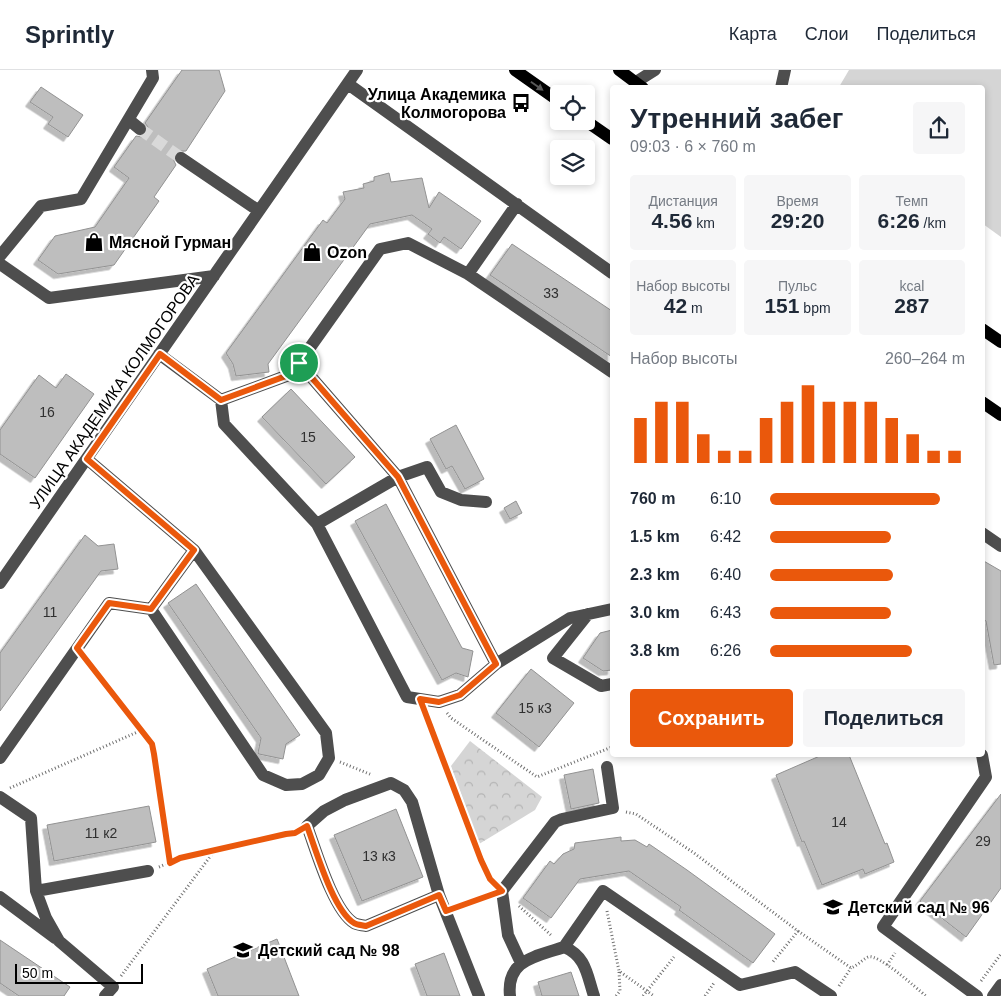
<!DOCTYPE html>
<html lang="ru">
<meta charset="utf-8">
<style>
:root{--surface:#fff;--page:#f6f6f7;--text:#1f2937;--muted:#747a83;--line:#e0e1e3;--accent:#ea580c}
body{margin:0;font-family:Helvetica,sans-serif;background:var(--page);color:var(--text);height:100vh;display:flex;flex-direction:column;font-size:19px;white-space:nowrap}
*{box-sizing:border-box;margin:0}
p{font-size:16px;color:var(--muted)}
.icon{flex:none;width:28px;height:28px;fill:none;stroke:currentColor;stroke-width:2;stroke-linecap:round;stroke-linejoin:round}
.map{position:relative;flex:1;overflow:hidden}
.side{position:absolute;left:610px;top:15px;width:375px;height:672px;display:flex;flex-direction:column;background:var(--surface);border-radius:5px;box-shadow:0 2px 8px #0003}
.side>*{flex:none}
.tools{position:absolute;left:550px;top:15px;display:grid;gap:10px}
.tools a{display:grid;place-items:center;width:45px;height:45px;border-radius:5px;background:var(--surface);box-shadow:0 2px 8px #0003;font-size:25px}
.scale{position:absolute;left:15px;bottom:12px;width:128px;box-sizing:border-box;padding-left:5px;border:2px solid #000;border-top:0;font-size:14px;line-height:18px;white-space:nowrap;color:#000;-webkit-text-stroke:4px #fff;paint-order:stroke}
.pin{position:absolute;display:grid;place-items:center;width:42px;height:42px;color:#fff;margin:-21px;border:2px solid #fff;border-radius:50%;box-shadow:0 1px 5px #0007}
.round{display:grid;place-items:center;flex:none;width:52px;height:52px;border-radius:5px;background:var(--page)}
.headline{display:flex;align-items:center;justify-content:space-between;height:85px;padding:0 20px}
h1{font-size:28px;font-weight:700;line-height:38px}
.stats{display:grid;grid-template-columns:repeat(3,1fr);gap:8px;height:85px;padding:5px 20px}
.stats div{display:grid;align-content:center;border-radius:5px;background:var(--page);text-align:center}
.stats b{font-size:21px;font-weight:700}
.stats small{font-size:14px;font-weight:400}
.stats p{font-size:14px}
.chart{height:140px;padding:10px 20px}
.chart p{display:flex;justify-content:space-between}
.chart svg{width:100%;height:90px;margin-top:5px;stroke:var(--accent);stroke-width:6}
.action{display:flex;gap:10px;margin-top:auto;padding:10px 20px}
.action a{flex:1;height:58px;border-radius:5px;background:var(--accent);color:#fff;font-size:20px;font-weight:700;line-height:58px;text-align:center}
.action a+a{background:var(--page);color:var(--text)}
ul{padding:0 20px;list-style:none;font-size:16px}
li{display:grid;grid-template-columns:80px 60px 1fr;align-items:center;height:38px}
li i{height:12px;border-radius:6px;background:var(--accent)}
header{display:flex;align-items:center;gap:30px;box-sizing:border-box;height:70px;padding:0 25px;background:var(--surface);border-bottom:1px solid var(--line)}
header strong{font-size:24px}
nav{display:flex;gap:28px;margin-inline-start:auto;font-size:18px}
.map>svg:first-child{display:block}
</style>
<header>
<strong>Sprintly</strong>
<nav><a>Карта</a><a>Слои</a><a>Поделиться</a></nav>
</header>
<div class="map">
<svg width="1001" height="926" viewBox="0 0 1001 926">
<defs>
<pattern id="forest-crowns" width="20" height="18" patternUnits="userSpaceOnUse" patternTransform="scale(1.25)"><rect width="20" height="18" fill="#d5d5d5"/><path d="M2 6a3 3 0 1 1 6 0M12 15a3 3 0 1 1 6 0" fill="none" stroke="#b5b5b5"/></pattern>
<filter id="shadow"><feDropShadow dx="-4.5" dy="4.5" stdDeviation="0" flood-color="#0004"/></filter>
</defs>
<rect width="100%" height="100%" fill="#fff"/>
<path fill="#d5d5d5" d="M849,0h152v167l-18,-13 -1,-136 -143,-1z"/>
<path fill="url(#forest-crowns)" d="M470,671l72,56 -7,13 -56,34 -28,-78z"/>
<path fill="#bebebe" stroke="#929292" filter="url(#shadow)" d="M182,0h37l6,21 -39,60h-8l-4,3v7l2,4 -22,32 5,4 -45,64 -56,9 -20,-14 17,-24 40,-9 34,-49 -15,-11 22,-31 6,1 5,-3 1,-7 -3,-4z
M41,17l42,28 -15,22 -20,-13 5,-7 -23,-15z
M389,103l2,9 31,-4 7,30 10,-16 42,29 -20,28 -17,-12 -4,6 -12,-9 4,-5 -20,-14 -42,9 -102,140 1,8 -33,4 -3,-12 -7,-11 97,-133 4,3 18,-24 -2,-7 21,-4 -1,-4 11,-3v-4z
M512,174l100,67v46l-122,-82z
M66,304l28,20 -59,84 -35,-24v-24l39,-55 17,13z
M291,319l64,68 -29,27 -64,-67z
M456,355l28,54 -19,10 -13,-23 -6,3 -16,-30z
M516,431l6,12 -12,6 -6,-11z
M386,434l76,144 11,3 -5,26 -12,-4 -14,7 -87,-159z
M85,465l13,11 16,-2 4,25 -17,2 -101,140v-58z
M982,490l19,11v93l-7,1 -8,-44 -4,-3z
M196,514l104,151 -14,9 -3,15 -24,-5 -1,-1 3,-15 -93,-135z
M612,560v40l-9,1 -20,-13 17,-25z
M531,599l43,34 -35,44 -43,-34z
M822,685h27l36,89 2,-1 7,19 -29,12 -2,-5 -41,16 -18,-44 -2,1 -26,-67z
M593,699l6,34 -28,6 -7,-34z
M1001,724v94l-35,49 -46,-36z
M149,736l7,36 -102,19 -7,-36z
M396,739l27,68 -61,24 -28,-66z
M621,767v4l14,-1 12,7 2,-3 38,26 88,64 -22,29 -74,-53 2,-3 -52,-36 -49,8 -29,39 -28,-20 27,-37 4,3 9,-10 11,-5 1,-6z
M277,869l22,57h-81l-11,-27z
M0,870l70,47 -6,9h-45l-19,-13z
M444,883l16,43h-33l-12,-32z
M571,902l8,24h-37l-4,-14z"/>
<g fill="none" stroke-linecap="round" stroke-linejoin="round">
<path stroke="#d9d9d9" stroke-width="12" stroke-dasharray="12 6" stroke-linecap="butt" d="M140,59l41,29"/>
<path stroke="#707070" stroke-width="3" stroke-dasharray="1 2.5" stroke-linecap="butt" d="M86,590l66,85 2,8 16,110
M447,643l4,5 86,59 75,-30
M426,644l55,145 12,22
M340,692l32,13
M10,718l132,-58
M626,742l10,2 58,39 104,78 -26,32
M159,797l21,-9 116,-25
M519,836l33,30
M458,837l32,-12
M607,841l12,60 35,25
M798,861l53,37c7,-3 11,-8 17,-11 10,-4 48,31 58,39
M887,895l8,-12
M121,906l94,-126
M981,911l20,-27
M839,916l12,-18
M616,926l4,-5 -1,-20
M643,926l31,-39
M705,926l9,-13"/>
<path stroke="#4e4e4e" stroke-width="12" d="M636,12l19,-12
M348,14l264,189
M781,18l4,-18
M129,50l11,9
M181,88l78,53
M0,186l41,-50 40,-7 72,-121 -1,-8
M0,194l49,34 165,-22
M468,204l49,-70
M159,284l62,46 65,-24 13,-13 81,-114 28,-6 60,31 144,98
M299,293l99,114 98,187
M221,330l3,24 93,100 90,173 32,5 21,-7 36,-31 74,-46 42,-9
M317,454l81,-47 29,-10 14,25 20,8 25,2
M982,463l19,13
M0,513l357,-513
M151,539l112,166 23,10 16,-1 17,-9 10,-17 -3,-25 -132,-183
M588,544l-35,44 48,28 11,-2
M0,688l109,-155 42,6 43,-59 -107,-91
M0,727l31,21 5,73 10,27 13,23 54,46 -8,9
M36,821l112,-20
M439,825l-73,31c-4,-1 -9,-1 -12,-3 -21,-13 -38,-73 -47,-97l17,-15 21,-11 46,-17 13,7 8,12 27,93 40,101
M0,827l55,41
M521,893l-13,-28 -6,-44 53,-69 7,-3 51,-11 -6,-41
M510,926c-4,-37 26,-39 54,-49
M594,926c-7,-21 -8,-40 -30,-49l39,-56 137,94 55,-13 36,24
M977,926l-94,-69 103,-150 -4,-22
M993,926l8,-11"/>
<path stroke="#000" stroke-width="12" d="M515,0l44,31
M619,0l24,18
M586,51l26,18
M982,259l19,13
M982,332l19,13"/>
</g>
<defs><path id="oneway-solid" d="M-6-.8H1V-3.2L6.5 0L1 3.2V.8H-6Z" transform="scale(1.25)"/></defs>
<use fill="#595959" href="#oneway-solid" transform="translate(537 16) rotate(35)"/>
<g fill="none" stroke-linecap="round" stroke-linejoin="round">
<g stroke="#fff" stroke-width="10">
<path id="route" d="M160,284l61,46 65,-24 13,-13 99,114 98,187 -36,31 -21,7 -19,-3 61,161 9,19 12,12 -56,20 -7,-16 -73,31c-4,-1 -9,-1 -12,-3 -21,-13 -38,-73 -47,-97l-12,7 -9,1 -106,24 -10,5 -16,-109 -2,-10 -75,-96 32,-45 42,6 43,-59 -107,-91z"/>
</g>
<use href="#route" stroke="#ea580c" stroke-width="6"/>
</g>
<defs>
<g id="bus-bare" transform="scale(1.5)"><path d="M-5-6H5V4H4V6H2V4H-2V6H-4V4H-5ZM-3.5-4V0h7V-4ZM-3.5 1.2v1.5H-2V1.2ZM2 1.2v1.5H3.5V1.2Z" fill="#000" stroke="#fff" stroke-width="2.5" paint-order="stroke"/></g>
<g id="shop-bare" transform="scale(1.5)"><path d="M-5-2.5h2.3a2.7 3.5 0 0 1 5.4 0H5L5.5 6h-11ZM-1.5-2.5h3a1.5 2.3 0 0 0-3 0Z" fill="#000" stroke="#fff" stroke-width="2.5" paint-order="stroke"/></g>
<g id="school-bare" transform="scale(1.5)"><path d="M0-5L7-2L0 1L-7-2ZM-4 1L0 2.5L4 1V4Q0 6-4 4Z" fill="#000" stroke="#fff" stroke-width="2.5" paint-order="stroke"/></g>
</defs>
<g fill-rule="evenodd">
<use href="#bus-bare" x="521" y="33"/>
<use href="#shop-bare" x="94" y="172"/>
<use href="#shop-bare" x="312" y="182"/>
<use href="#school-bare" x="833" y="837"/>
<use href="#school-bare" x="243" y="880"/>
</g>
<g text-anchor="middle" stroke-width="4.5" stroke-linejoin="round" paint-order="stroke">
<g font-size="14" fill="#303030">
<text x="551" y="228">33</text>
<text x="47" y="347">16</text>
<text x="308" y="372">15</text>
<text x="50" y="547">11</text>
<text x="535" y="643">15 к3</text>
<text x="839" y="757">14</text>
<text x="101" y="768">11 к2</text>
<text x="983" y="776">29</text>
<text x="379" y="791">13 к3</text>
</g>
<g font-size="16" font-weight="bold" fill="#000" stroke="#fff" text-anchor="start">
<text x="506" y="30" text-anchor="end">Улица Академика<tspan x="506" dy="18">Колмогорова</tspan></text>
<text x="109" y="178">Мясной Гурман</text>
<text x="327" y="188">Ozon</text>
<text x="848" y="843">Детский сад № 96</text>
<text x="258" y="886">Детский сад № 98</text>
</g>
<g font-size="16" fill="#000" stroke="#fff">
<text transform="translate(114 321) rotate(-55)" y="6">УЛИЦА АКАДЕМИКА КОЛМОГОРОВА</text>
</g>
</g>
</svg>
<div class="tools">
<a><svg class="icon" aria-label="locate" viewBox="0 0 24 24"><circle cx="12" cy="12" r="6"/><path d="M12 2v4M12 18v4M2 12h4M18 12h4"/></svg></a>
<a><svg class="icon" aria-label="layers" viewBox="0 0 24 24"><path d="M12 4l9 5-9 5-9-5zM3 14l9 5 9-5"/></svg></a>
</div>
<div class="scale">50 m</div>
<div class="pin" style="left:299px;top:293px;background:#1e9e55"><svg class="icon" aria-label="arrive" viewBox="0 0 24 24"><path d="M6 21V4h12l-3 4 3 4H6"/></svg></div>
<section class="side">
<div class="headline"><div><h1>Утренний забег</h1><p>09:03 · 6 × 760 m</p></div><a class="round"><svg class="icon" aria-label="share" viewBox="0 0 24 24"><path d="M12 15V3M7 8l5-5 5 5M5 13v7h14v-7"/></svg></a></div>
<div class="stats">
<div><p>Дистанция</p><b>4.56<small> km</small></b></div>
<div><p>Время</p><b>29:20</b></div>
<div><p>Темп</p><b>6:26<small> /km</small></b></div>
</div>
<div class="stats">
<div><p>Набор высоты</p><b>42<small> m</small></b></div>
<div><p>Пульс</p><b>151<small> bpm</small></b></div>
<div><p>kcal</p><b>287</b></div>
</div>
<div class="chart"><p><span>Набор высоты</span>260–264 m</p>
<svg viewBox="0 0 160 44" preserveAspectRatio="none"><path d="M5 44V22M15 44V14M25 44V14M35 44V30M45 44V38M55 44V38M65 44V22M75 44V14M85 44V6M95 44V14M105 44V14M115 44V14M125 44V22M135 44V30M145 44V38M155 44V38"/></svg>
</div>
<ul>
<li><b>760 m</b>6:10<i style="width:87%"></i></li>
<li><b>1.5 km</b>6:42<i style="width:62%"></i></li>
<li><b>2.3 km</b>6:40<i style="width:63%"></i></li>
<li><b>3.0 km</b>6:43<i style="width:62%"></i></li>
<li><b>3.8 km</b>6:26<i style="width:73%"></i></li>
</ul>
<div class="action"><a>Сохранить</a><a>Поделиться</a></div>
</section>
</div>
